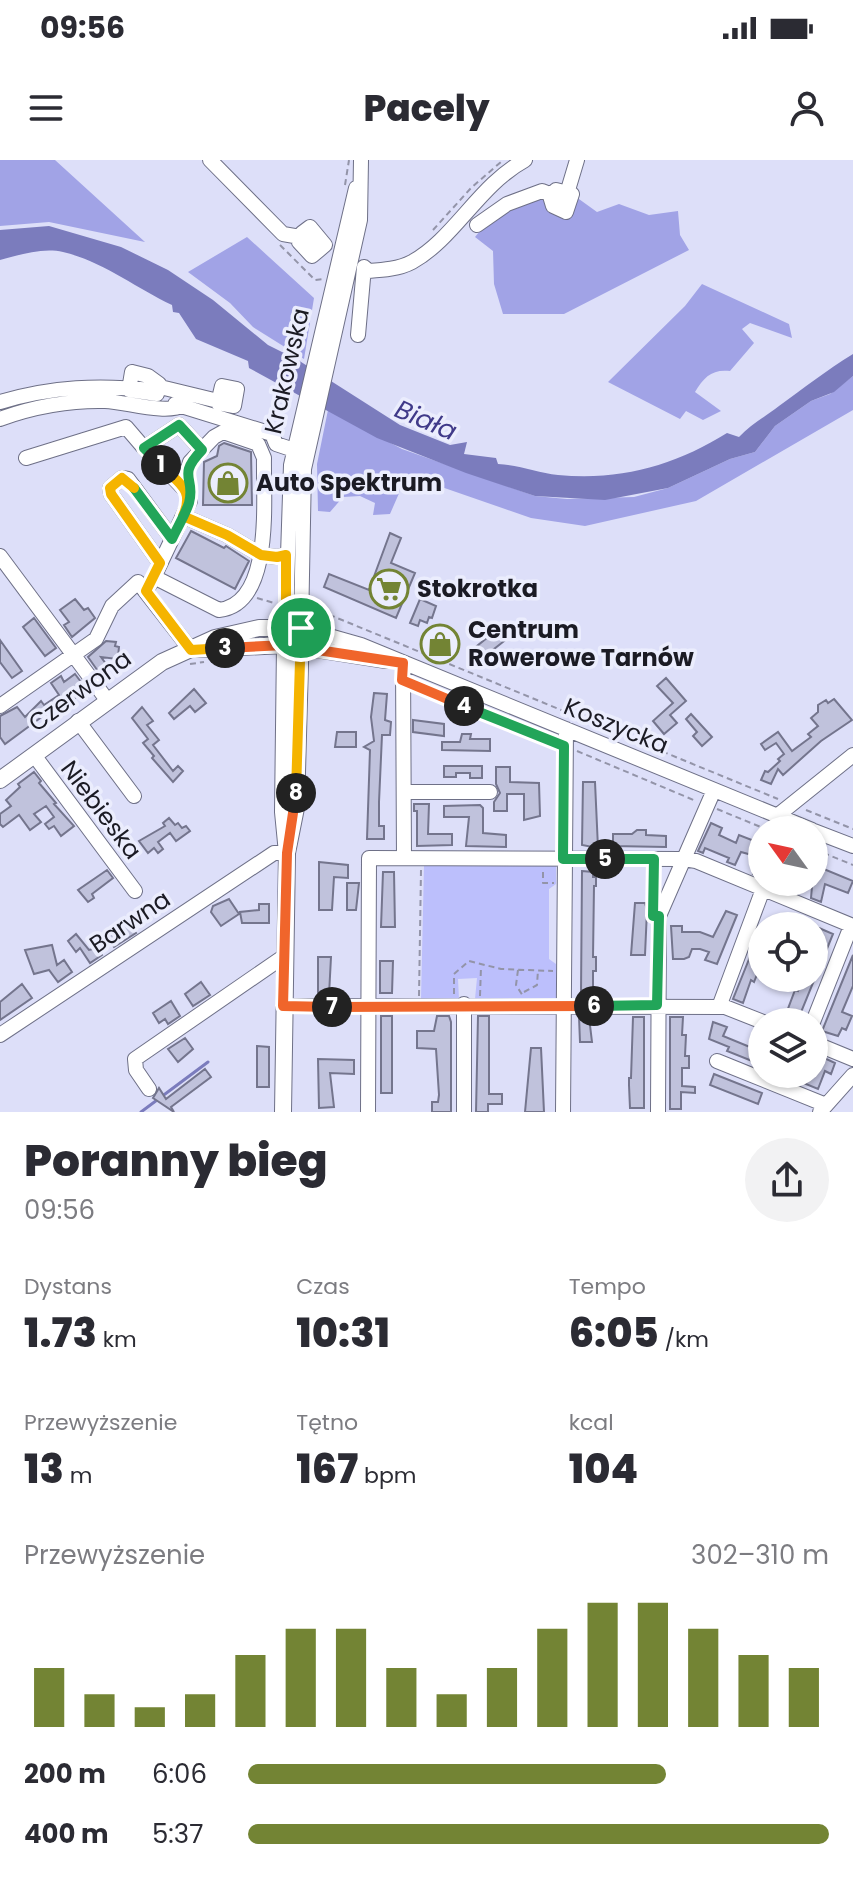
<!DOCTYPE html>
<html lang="pl">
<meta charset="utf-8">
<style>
:root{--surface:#fff;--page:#f2f2f3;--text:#2b2b33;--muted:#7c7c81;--accent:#738434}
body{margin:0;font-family:Poppins,sans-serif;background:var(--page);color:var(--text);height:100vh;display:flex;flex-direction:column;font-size:30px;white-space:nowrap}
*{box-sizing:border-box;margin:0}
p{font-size:26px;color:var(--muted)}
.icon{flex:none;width:44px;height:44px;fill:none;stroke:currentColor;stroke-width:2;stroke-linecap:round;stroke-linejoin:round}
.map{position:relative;height:952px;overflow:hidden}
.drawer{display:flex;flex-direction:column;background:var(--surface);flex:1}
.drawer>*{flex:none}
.needle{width:52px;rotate:303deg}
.controls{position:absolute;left:748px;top:656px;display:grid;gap:16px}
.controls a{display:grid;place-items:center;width:80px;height:80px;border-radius:50%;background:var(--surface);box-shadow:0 2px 6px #0004;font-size:40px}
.pin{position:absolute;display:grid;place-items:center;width:68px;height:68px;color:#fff;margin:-34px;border:4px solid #fff;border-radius:50%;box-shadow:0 2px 8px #0007}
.km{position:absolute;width:40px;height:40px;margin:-20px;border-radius:50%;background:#222;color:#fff;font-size:22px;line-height:40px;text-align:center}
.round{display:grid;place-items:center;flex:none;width:84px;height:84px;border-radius:42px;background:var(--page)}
.head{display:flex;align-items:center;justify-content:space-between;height:136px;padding:0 24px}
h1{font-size:44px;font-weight:800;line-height:60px}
.metrics{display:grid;grid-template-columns:repeat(3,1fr);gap:12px;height:136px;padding:8px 24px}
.metrics div{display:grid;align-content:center}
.metrics b{font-size:40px;font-weight:800}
.metrics small{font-size:22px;font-weight:400}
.metrics p{font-size:22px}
.chart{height:224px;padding:16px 24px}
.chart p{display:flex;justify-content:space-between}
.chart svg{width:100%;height:144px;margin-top:8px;stroke:var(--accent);stroke-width:6}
ul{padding:0 24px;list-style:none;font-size:26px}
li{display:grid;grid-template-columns:128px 96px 1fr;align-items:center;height:60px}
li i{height:20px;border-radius:10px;background:var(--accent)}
.status{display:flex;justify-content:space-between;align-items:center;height:56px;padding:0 40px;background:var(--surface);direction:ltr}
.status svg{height:22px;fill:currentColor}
header{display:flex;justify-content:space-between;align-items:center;height:104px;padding:0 24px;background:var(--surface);font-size:36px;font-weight:800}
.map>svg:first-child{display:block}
</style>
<div class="status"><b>09:56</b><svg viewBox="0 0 49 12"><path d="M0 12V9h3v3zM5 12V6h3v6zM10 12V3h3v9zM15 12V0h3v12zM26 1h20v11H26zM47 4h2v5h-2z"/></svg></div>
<header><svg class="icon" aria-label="menu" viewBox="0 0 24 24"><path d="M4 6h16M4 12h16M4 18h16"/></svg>Pacely<svg class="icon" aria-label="person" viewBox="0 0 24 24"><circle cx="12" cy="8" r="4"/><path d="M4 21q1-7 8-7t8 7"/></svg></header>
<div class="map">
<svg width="853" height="952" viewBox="0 0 853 952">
<rect width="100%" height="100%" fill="#dddff9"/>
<path fill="#bcbffc" d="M556,705v19l-7,5v70l7,5v35h-81l2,-21 -19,1 1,20h-38l3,-133z"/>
<path fill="#a1a3e6" d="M0,0h55l90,82 -96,-20 -49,4z
M572,34l25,18 22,-8 30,11 29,-4 2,24 9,15 -125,64h-61l-9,-30 -1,-33 -18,-14 20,-24 55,-17z
M247,77l67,61 -10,61 -51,-32 -23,-24 -42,-31z
M702,124l87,40 3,14 -42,-15 -8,6 12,14 -24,28c-18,-2 -26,6 -35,21l26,19 -18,9 -17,-9 -6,8 -72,-37 77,-76z
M853,216v34l-157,91 -111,25 -54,-8 -124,-43 -17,39 -17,1 2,-12 -15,-7 -17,1 -13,15 -12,-1 -1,-47 11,-54 74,39 133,47 32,3 67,-2 34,-9 62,-29 25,-7 20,-26 36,-25 19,-7z"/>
<path fill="#7b7cbd" d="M49,66l72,21 47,23 45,30 55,45 30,15 102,65 50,20 17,-3 -3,12 32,4 2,6c21,1 40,9 60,11 64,6 117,-10 169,-42l12,4c12,-13 26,-20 40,-31 25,-18 48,-36 74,-52v22l-19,16 -23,9 -36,25 -20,26 -25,7 -62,29 -63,12 -70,-4 -69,-23 -89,-35 -128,-70 -1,-7 -52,-22 -17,-26 -6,-1 -1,-7c-36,-17 -70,-44 -109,-53 -20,-5 -44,3 -63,8v-30z"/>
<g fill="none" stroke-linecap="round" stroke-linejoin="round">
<path stroke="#7b7cbd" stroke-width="3" d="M141,952l67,-50"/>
</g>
<path fill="#c0c2dc" stroke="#74758d" stroke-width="2" d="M224,283l27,9 1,53h-49l1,-43 13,-6 2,-10z
M191,371l33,17 2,-2 23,15 -14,28 -59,-31z
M390,373l11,5 -10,25 24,10 -19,45 -72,-31 5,-13 40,16z
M75,439l9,11 4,-2 7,10 -23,19 -8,-12 5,-3 -9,-12z
M420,439l16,7 -4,12 -3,-1 -2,6 -7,-3 -2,6 -8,-3z
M34,458l22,30 -11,8 -22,-29z
M503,465l5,13 -23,18 -8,-10z
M0,480l22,31 -10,7 -12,-16z
M106,481l10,1 -1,4 4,1 -1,9 -1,3 -16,-2 8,11 -9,6 -12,-17z
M75,514l9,12 -11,7 3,4 -3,5 -30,14 -38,28 -5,-7v-21l17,-9 8,10 16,-16 3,4 15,-10 -8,-12 10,-7 3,6z
M666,518l20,23 -16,14 7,8 -13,11 -11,-13 20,-18 -16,-17z
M194,529l12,14 -11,9 -5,-6 -16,13 -5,-6z
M374,533l13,1 -2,26 6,2 -1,13h-8l-3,67v24h5v13h-17l3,-89 -6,-3 10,-6 -3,-24z
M834,539l18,21 -31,21 -38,34 -5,-6 -7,15 -10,-4 4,-9 3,1 12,-11 -2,-2 6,-5 -8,-11 -11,7 -4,-6 17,-12 14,19 19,-14 -3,-3 10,-8 -7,-8 7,-6v-7l8,-5 2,3z
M142,547l11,14 -6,4 12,15 -6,5 20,26 5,-5 5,5 -10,11 -21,-24 2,-2 -11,-13 5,-4 -16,-21z
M691,554l21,23 -10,9 -9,-10 4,-4 -11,-13z
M413,560l31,4v12l-31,-4z
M337,572h19v15h-21z
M462,574h9l-1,5h20v12l-48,-1v-8h18z
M444,606h38v12h-12v-5h-14v4h-12z
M496,607h14v15l29,1 1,33 -16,4v-26h-17v17h-13v-9l6,-9 -4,-9z
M34,612l7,9 -2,2 17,20 -2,1 20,22 -13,10 -7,-10 -5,3 -4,-5 9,-7 -8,-11 -12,8 7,8 -11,8 -11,-15 -16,12 -3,-3v-10l11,-8 -5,-6 14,-13 -2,-3z
M583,622h12l3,66 -16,-3z
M414,644h15l-1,30h24v11l-35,1v-35h-3z
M480,645l3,3v25l23,2v12l-40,-1 3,-29h-25v-11z
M169,658l6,7 3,-2 4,5 4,-2 4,5 -14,10 -6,-8 -12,9 5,7 -5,4 -4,-5 -6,5 -9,-12 26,-15 -2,-3z
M711,663l11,5 -3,7 17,8 3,-8 23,9 -2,32 -7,-2 6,-17 -18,-5 -6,13 -8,-3 2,-4 -24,-10 -2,5 -5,-2z
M637,670h9v5l20,1v11l-53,-1v-12h19z
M319,702l29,3v13l-14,-1 -2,33h-13z
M814,705l39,16 -5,12 -23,-9 -4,18 -10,-4z
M107,710l6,8 -21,16 2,4 -6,4 -10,-12z
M582,711l11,1v5h3v9h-2l-1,71h3v14h-3v23h-12z
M383,712h11l1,55h-14z
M347,723h12l-3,27h-9z
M229,739l10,15 -18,12 -10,-14 2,-6z
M635,743h10l2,7 -2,45h-14z
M259,744h10v19h-27l-2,-11 19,-2z
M726,751l11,4 -20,49 -12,-4 4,-8 -9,-3h-8l-3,8 -5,2h-11l-2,-33h11v6h18l13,5z
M127,761l9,12 -22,14 -8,-11z
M762,767l-2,40 -6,15 -3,-2 -8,23 -10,-4z
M819,768l14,6 -36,88h-14l12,-32 3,1 5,-13h11v-37z
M76,774l13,16 9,-2 4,7 -12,8 -10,-15 -4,4 -8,-11z
M52,785l5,20 7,-5 8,12 -14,10 -9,-12 -15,4 -9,-24z
M853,795v31l-11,26 10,4 -6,14 -4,-2 -4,8 -16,-5z
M318,797h13l-2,38 -11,-3z
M380,801h13l-1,32h-12z
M201,822l9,13 -17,11 -8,-12z
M22,824l10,14 -32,22v-18z
M171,841l9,15 -12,8 -3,-5 -6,4 -6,-10z
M381,856h11v77h-11z
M437,856h12l2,6v90h-19v-10h6l1,-7 -3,-46 -19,-1v-17h17z
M478,856h11v78h13v10h-14v8h-12z
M579,857h10l3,25h-12z
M633,857h11v91h-14l-1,-23v-7h2z
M670,857h13l-1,18h4l-1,21h4v12h-7v18l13,1v6l-14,-1v17h-11z
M713,862l14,5 -4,9 39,16v13l-35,-14 2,-4 -20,-8z
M185,878l8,11 -15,13 -10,-13z
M257,886l12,1v40h-12z
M531,888h10l3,64h-19z
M820,896l15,7 -4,11 -6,-3 -7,18 -22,-9 2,-6 14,2z
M318,899l36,1v14l-24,-1 4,34 -15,1z
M205,909l6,8 -40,30 3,5 -21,-14 6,-10 7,11z
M714,914l48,19 -4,11 -48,-19z"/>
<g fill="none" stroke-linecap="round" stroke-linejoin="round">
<g stroke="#6e7087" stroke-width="16">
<path id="minor" d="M210,0l73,74 23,4 12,12
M361,0l-1,60 -56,249 -3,159 60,17 451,185
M356,28l-65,277 -6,180 101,16
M556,30l16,4 -6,18 -13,-6 -3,-10z
M477,65l30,-21 35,-13 23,9 12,-40
M310,67l15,18 -13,11 -13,-14 3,-9z
M364,107l4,4c15,-1 31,-2 44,-9 42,-23 67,-77 113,-102
M358,175l6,-68
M132,212l16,4 11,8 -2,10 -28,-4z
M222,226l15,3 -3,17 -16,-3z
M0,242c54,-16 98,-17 154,-12l2,-4 62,15 10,-4
M175,244l97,30 4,10 18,6
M0,259c32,-12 71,-19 105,-18 22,1 61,14 79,4
M26,298l100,-31 18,21
M189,334l-45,-46 35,-23 23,25
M183,356l44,19 34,20 16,2 9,-2
M0,396l107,144
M160,403l-49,-69 -1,-6 12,-10 6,1 44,60
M146,431l8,-14 65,33c55,-6 44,-112 45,-152l-6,-14 -35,-12 -9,5 -24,25 -3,10 3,29 -36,76
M403,503l1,195
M0,546l96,-67 16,-33 26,-24 53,68
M78,561l56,75
M34,595l101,136
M404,632h86
M777,656l76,-61
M814,671l39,15
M283,846l442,1 38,15
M719,847l44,-118
M813,862l38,-96
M0,875l274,-182h13
M814,883l39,16
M717,901l109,44
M149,929l-13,-19 -1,-11 148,-102
M368,952l1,-254 315,1 12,2 157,65
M464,952v-108
M563,952l3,-383
M658,952l1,-196 55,-126
M820,952l33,-37"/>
</g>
<g stroke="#6e7087" stroke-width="18">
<path id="major" d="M199,489l86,-4 -2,167 4,41 -4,259
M0,620l162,-118 53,-24 44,-10h42l-5,180 -9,45"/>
</g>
<path stroke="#9394a8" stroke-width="2" stroke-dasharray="6 4" stroke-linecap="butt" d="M345,25l4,-25
M433,70l38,-42 31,-27
M280,85l35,35 9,-1
M257,438l17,5
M313,443l12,10 453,186
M190,504l14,-2
M414,525l142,58
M577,591l119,50
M717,649l51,21
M806,650l47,19
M814,689l39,16
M543,712v11h11
M653,738l1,-30
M518,810l-2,15 7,11
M524,832l13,-7 1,-15
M454,834v-20l15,-13 32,8 52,2
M419,836l2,-126
M480,836l1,-29"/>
<use href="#minor" stroke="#fff" stroke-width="14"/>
<use href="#major" stroke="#fff" stroke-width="16"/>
</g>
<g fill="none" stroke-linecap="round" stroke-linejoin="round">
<g stroke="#fff" stroke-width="16">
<path id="split-1" d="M161,305c18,19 34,24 22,51l44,19 34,20 16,2 9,-2v72l15,1"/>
</g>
<g stroke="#fff" stroke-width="16">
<path id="split-2" d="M134,328l38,51c5,-11 13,-24 17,-36 7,-26 -13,-26 13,-53l-23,-25 -35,23 17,17"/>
</g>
<g stroke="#fff" stroke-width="16">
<path id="split-3" d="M134,328l-12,-10 -12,10 1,6 49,69 -14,28 45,59 34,-2"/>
</g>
<g stroke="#fff" stroke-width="16">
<path id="split-4" d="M225,488l60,-3 118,18 -1,17 62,26"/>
</g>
<g stroke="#fff" stroke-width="16">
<path id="split-5" d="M464,546l100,40 -1,113h42"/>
</g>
<g stroke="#fff" stroke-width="16">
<path id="split-6" d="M594,846l63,-1 2,-89h-6l1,-57h-49"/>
</g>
<g stroke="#fff" stroke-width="16">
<path id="split-7" d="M332,847l262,-1"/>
</g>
<g stroke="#fff" stroke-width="16">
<path id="split-8" d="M296,633l-9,60 -4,153 49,1"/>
</g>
<g stroke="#fff" stroke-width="16">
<path id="split-9" d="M296,633l5,-165"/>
</g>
<use href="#split-1" stroke="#f5b400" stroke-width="10"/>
<use href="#split-2" stroke="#22a559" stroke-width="10"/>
<use href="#split-3" stroke="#f5b400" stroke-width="10"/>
<use href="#split-4" stroke="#f0652b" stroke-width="10"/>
<use href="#split-5" stroke="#22a559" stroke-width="10"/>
<use href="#split-6" stroke="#22a559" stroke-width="10"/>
<use href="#split-7" stroke="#f0652b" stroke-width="10"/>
<use href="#split-8" stroke="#f0652b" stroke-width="10"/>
<use href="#split-9" stroke="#f5b400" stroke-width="10"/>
</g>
<defs>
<g id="shop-ring" transform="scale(2)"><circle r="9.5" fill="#ebedfd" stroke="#738434" stroke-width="1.5"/><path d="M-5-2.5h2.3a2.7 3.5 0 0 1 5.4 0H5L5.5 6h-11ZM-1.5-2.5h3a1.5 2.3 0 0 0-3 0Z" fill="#738434"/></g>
<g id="supermarket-ring" transform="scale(2)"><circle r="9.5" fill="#ebedfd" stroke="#738434" stroke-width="1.5"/><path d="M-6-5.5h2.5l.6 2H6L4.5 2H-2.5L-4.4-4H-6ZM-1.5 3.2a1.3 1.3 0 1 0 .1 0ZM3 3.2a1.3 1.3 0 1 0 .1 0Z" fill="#738434"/></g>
</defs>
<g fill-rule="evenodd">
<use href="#shop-ring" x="228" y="323"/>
<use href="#supermarket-ring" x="389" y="429"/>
<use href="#shop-ring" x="440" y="484"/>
</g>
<g text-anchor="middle" stroke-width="7" stroke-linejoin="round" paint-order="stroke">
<g font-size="24" fill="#1b1b24" stroke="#ebedfd">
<text transform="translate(287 211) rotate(-77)" y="8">Krakowska</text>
<text transform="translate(80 531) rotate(-36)" y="8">Czerwona</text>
<text transform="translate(616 566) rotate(22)" y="8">Koszycka</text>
<text transform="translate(101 650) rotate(53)" y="8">Niebieska</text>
<text transform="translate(130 762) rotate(-34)" y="8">Barwna</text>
</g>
<g font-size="24" font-weight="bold" fill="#1b1b24" stroke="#ebedfd" text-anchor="start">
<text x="256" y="331">Auto Spektrum</text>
<text x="417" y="437">Stokrotka</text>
<text x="468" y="478">Centrum<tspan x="468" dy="28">Rowerowe Tarnów</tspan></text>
</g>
<g font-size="26" font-style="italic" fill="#403a89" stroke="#ebedfd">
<text transform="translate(426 260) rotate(23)" y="9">Biała</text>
</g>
</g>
</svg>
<div class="controls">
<a><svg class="needle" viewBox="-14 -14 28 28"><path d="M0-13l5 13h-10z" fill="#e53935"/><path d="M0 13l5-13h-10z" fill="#7c7c81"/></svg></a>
<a><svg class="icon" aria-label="locate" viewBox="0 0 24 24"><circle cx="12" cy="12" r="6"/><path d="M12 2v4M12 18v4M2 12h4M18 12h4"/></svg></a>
<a><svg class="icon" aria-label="layers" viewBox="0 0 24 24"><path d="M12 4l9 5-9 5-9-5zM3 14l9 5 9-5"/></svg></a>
</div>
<div class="pin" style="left:301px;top:468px;background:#1e9e55"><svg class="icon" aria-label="arrive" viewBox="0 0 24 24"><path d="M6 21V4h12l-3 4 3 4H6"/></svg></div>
<b class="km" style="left:161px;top:305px">1</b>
<b class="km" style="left:225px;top:488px">3</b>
<b class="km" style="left:464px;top:546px">4</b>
<b class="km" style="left:605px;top:699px">5</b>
<b class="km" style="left:594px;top:846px">6</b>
<b class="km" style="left:332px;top:847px">7</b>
<b class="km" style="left:296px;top:633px">8</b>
</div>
<section class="drawer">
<div class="head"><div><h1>Poranny bieg</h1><p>09:56</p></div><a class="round"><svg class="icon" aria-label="share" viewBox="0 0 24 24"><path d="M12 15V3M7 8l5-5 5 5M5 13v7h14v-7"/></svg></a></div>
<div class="metrics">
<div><p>Dystans</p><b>1.73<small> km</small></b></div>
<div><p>Czas</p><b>10:31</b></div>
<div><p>Tempo</p><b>6:05<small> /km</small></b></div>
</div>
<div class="metrics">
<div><p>Przewyższenie</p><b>13<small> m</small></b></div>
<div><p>Tętno</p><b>167<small> bpm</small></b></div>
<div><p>kcal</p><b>104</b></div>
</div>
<div class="chart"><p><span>Przewyższenie</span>302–310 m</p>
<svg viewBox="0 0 160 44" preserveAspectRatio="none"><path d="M5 44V26M15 44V34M25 44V38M35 44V34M45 44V22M55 44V14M65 44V14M75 44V26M85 44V34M95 44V26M105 44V14M115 44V6M125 44V6M135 44V14M145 44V22M155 44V26"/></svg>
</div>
<ul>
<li><b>200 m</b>6:06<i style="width:72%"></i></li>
<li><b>400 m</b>5:37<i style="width:100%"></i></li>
</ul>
</section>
